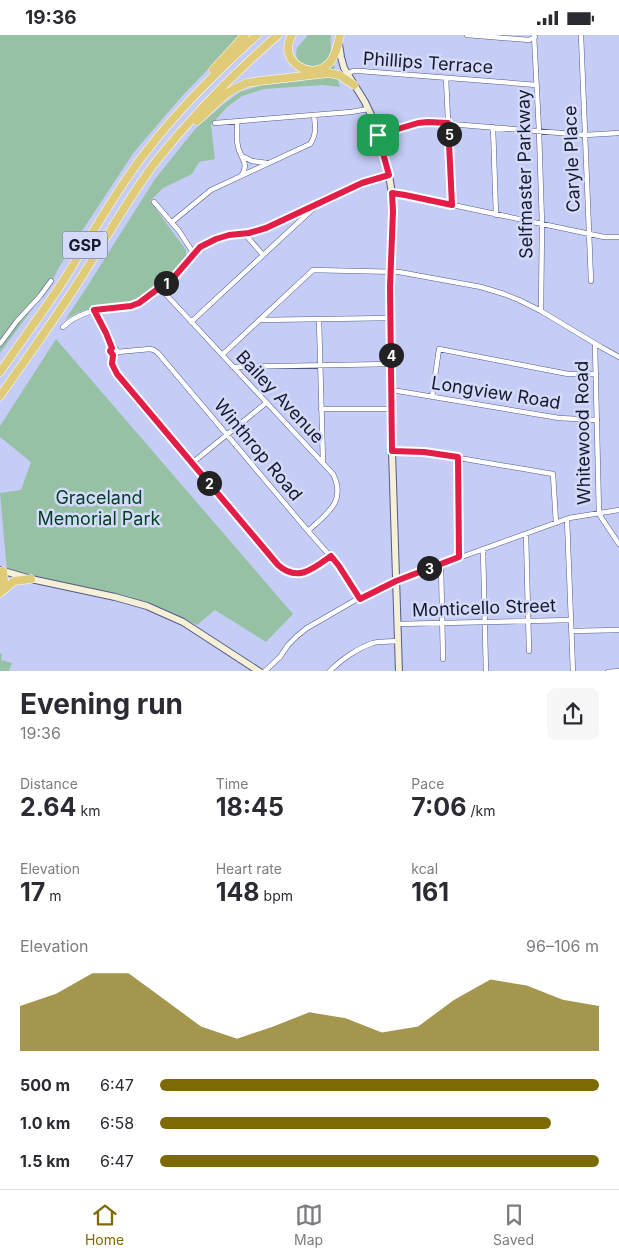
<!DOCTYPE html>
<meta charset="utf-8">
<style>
:root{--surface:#fff;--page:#f7f7f7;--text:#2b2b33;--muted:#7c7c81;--line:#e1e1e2;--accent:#7e6a03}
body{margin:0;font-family:Inter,sans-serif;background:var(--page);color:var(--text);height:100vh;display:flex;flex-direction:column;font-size:19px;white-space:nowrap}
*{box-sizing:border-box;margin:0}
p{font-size:16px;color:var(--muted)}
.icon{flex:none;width:28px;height:28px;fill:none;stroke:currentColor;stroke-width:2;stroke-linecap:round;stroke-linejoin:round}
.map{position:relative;height:636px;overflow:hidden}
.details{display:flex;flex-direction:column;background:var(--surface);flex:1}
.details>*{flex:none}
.pin{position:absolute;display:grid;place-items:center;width:42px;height:42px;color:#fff;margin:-21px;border-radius:10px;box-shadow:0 2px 8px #0006}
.km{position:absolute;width:25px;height:25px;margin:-12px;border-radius:50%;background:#222;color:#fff;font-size:14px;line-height:25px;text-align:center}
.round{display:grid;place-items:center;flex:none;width:52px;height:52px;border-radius:8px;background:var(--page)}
.overview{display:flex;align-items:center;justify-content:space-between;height:85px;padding:0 20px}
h1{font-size:28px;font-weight:700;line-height:38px}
.metrics{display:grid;grid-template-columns:repeat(3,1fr);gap:8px;height:85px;padding:5px 20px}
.metrics div{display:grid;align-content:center}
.metrics b{font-size:25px;font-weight:700}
.metrics small{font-size:14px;font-weight:400}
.metrics p{font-size:14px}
.chart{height:140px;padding:10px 20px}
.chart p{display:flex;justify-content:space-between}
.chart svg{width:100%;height:90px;margin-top:5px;fill:var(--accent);opacity:.7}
ul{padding:0 20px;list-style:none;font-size:16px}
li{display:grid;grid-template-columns:80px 60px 1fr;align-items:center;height:38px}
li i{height:12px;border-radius:6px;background:var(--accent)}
.status{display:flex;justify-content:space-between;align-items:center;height:35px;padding:0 25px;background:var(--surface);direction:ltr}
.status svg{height:14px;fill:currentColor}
.tabs{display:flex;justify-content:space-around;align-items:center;height:70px;border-top:1px solid var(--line);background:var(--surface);font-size:14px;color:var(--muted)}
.tabs a{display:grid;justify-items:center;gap:2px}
.tabs .active{color:var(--accent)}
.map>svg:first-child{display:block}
</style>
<div class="status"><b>19:36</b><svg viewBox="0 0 49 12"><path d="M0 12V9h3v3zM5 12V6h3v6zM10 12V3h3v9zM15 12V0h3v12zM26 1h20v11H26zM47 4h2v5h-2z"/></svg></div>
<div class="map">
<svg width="619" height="637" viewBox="0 0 619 637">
<rect width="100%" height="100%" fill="#c5cdf6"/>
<path fill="#96c1a5" d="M0,0h241l-58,60 -49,57 -58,88 -18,29 -9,19 -16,20 -33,45z
M308,0h23c-2,18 4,35 9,52l-17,-2 -59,4 -22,7 -15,11 -16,18 4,34 -16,3 -7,12 -29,14 -13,13 36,49v6l-2,5 -24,23 -23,17 -45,7 -15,5 -12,7 20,-30 70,-111 41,-51 29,-25 15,-11 22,-7 41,-4 -7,-27 1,-6z
M56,304l237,275 -27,28 -51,-32 -18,15 -36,-17 -34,-12 -120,-26 -7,-77 21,-3 10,-28 -31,-25v-11z
M0,618l2,1 -1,6 11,3 -3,8h-9z"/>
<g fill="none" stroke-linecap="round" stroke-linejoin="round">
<g stroke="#535a87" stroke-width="5.5">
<path id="minor" d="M467,0l62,5 6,-3
M534,0l5,96 3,93 -1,87
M581,0l10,246
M347,39l6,-3h7l177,14
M446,43l6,127
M237,86c1,9 -1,18 1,26 3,11 11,17 4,28
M215,88l136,-11 17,-3
M493,92l3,88
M377,100l49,-13 159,13 34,-2
M244,122l8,4 15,2
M392,158l18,3 194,41h15
M154,167l25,29 15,23
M172,187l39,-32 99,-46c7,-9 5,-19 4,-29
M244,198l19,22
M160,253l173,186c14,28 -7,40 -25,57
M94,275l18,38 -2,5 3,2h2l2,-2v-2l-2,-3h-3
M319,284l4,144
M259,285l132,-2
M191,287l124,-115
M63,292c15,-14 33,-18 52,-20 8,0 16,0 23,-3 13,-7 34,-24 44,-35 8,-9 13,-19 24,-25 18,-12 41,-9 61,-17 41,-15 80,-44 122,-52
M0,309l17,-23 23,-25 11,-15
M595,309l4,170 20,30
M117,317l33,-3 4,1 4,3 150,178 31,35 20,32
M113,320l-1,9 5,10 161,192c20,17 36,2 53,-10
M222,320l91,-85 86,2 82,15 23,7 15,6 22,11 60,36 18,10
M233,332l158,-3
M392,355l167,28 38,2
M432,362l7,-48 129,25h28
M321,374h71
M392,416l32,1 129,22 3,49
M458,423l1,100
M192,428l74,-60
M567,484l6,153
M526,499l3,117
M483,514l3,123
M441,529l2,95
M397,589l174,-4
M572,596l47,-1
M264,637l16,-15 8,-12 9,-9 10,-8 52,-30 36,-17 174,-63 50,-8
M329,637c11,-12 29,-24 44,-29 8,-2 17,-1 25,-2
M608,637l11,-1"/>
</g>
<g stroke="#535a87" stroke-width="8">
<path id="secondary" d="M339,9l2,13 3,11 21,34 7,15 16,53 4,23 1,18 -3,76 2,164 7,221
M0,535l31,9 84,18 32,9 36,16 77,50"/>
</g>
<g stroke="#fff" stroke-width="9">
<path id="motorway" d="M292,0c-16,26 21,49 39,26 5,-7 7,-17 9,-26
M213,35l32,-35
M197,86l29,-27 8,-5 13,-6 13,-2 69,-8 10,2 15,10
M0,337c22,-32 46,-64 67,-97 25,-41 49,-84 78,-122 33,-43 72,-82 112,-118
M0,361c26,-37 53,-74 77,-112 27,-41 50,-85 80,-124 36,-45 77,-87 121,-125
M0,556l4,-11 -1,-9
M0,558l14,-12 17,-2"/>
</g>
<use href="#minor" stroke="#fff" stroke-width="4.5"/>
<use href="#secondary" stroke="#f6f0d6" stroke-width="6"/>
<use href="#motorway" stroke="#e0cc78" stroke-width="8"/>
</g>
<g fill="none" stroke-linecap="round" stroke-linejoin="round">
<g stroke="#fff" stroke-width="10">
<path id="route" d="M428,87l20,1 4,82 -47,-10 -13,-2 1,18 -3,76 2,164 32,1 34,5 1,100 -63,24 -36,18 -21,-33 -8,-10c-17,12 -33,27 -53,9l-161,-191 -5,-10 1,-9 -3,-4 2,-3 -6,-15 -12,-23 37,-4 8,-3 36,-27 25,-29 16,-8 13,-4 20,-2 17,-5 96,-45 27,-8 -11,-40 40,-12z"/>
</g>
<use href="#route" stroke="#e11d48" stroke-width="6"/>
</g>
<g text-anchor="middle" stroke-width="5" stroke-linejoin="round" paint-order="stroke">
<rect fill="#d4dbfa" stroke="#4f536a" stroke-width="1" x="62.5" y="196.5" width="45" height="27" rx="4"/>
<g font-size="16" font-weight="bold" fill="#16192c">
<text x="85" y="216">GSP</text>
</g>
<g font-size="18" fill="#16192c" stroke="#d4dbfa">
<text transform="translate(428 28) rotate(4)" y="6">Phillips Terrace</text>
<text transform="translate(572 124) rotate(-92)" y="6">Caryle Place</text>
<text transform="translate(525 139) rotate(-91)" y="6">Selfmaster Parkway</text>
<text transform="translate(496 358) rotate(9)" y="6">Longview Road</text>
<text transform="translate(280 362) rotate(47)" y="6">Bailey Avenue</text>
<text transform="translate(583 398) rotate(-91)" y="6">Whitewood Road</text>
<text transform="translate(258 415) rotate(50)" y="6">Winthrop Road</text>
<text transform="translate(484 573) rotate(-2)" y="6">Monticello Street</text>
</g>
<g font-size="18" fill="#013f22" stroke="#d4dbfa">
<text x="99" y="469">Graceland<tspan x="99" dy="21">Memorial Park</tspan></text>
</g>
</g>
</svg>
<div class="pin" style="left:378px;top:100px;background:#1e9e55"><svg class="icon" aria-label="arrive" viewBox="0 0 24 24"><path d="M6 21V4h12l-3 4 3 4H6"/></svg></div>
<b class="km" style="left:166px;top:248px">1</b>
<b class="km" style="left:209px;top:448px">2</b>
<b class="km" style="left:429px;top:533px">3</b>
<b class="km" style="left:391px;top:320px">4</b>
<b class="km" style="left:449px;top:99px">5</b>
</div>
<section class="details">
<div class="overview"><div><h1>Evening run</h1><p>19:36</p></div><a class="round"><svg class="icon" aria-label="share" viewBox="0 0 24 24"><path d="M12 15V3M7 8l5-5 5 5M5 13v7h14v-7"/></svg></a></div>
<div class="metrics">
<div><p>Distance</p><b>2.64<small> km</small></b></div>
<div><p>Time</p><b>18:45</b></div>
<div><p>Pace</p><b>7:06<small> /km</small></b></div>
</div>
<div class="metrics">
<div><p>Elevation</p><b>17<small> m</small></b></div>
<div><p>Heart rate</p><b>148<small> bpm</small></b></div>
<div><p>kcal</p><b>161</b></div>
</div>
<div class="chart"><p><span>Elevation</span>96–106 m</p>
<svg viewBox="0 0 160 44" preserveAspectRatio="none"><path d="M0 44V22L10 16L20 6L30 6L40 19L50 32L60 38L70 32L80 25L90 28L100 35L110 32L120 19L130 9L140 12L150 19L160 22V44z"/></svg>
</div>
<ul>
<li><b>500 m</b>6:47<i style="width:100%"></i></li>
<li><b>1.0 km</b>6:58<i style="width:89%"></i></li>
<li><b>1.5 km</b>6:47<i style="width:100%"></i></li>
</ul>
</section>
<nav class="tabs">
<a class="active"><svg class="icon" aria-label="home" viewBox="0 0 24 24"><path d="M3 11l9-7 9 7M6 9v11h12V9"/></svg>Home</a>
<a><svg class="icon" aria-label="map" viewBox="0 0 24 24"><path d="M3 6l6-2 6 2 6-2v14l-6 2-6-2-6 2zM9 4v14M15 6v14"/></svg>Map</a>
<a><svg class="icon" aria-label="saved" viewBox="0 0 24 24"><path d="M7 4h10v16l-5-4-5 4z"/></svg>Saved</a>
</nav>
